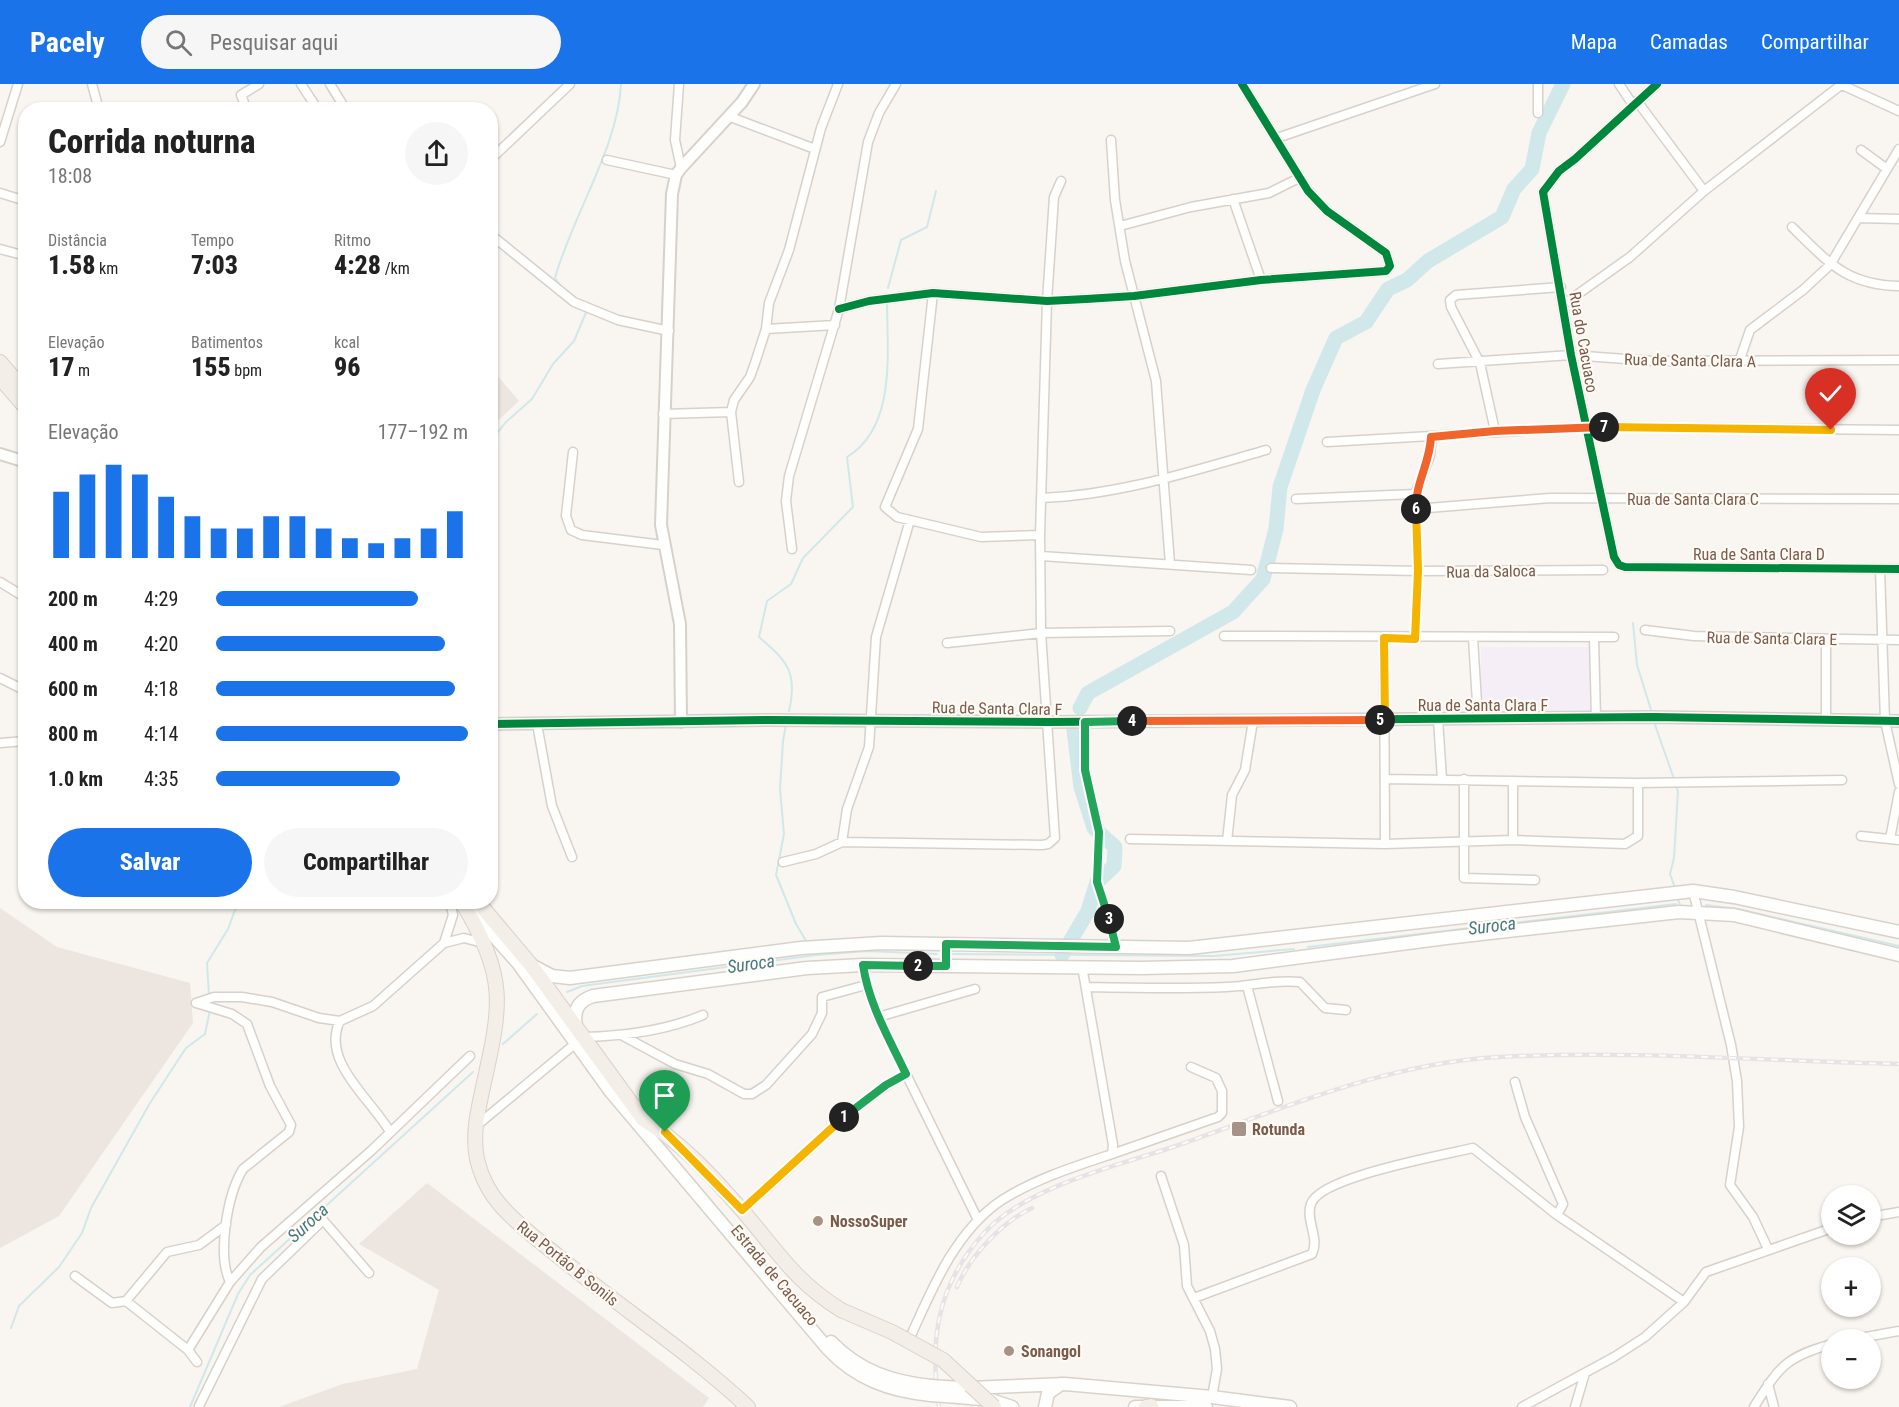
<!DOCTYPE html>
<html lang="pt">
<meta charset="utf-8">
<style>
:root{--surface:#fff;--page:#f6f6f6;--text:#222;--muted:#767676;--accent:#1a73e8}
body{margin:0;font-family:"Roboto Condensed",sans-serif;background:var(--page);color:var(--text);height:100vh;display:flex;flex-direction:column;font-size:22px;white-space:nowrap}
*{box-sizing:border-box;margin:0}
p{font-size:20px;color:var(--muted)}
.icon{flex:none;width:33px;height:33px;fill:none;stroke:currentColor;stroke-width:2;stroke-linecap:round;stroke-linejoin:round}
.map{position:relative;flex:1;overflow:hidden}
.drawer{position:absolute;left:18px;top:18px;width:480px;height:807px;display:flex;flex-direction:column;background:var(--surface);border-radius:24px;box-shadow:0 2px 4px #0004}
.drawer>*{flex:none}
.tools{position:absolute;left:1821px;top:1101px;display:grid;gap:12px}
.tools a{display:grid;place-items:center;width:60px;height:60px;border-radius:50%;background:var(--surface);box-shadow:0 2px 4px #0004;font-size:30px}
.pin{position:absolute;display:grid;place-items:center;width:51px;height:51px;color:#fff;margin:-62px -26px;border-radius:50% 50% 50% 0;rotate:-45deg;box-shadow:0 0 6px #0007}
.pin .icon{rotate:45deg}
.km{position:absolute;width:30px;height:30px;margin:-15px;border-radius:50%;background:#222;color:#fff;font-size:16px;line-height:30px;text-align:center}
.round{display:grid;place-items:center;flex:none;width:63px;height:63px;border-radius:32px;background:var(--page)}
.headline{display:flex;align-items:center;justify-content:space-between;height:102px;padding:0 30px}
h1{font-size:33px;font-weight:800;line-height:45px}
.figures{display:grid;grid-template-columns:repeat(3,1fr);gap:9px;height:102px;padding:6px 30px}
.figures div{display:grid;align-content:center}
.figures b{font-size:26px;font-weight:800}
.figures small{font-size:16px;font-weight:400}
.figures p{font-size:16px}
.chart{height:168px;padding:12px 30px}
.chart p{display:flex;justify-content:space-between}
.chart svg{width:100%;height:108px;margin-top:6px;stroke:var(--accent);stroke-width:6}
.primary-button{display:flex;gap:12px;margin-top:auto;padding:12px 30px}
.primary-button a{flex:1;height:69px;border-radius:36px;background:var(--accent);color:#fff;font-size:24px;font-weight:800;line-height:69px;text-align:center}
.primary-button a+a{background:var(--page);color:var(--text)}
ul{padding:0 30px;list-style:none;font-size:20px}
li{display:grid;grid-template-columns:96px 72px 1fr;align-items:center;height:45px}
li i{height:15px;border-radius:8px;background:var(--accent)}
header{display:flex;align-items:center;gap:36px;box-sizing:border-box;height:84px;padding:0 30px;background:var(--accent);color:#fff}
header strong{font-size:28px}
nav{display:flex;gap:33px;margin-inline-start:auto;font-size:21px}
.search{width:420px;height:54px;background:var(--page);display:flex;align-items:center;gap:15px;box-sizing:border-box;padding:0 21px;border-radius:33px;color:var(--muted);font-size:22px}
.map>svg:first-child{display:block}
</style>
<header>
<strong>Pacely</strong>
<div class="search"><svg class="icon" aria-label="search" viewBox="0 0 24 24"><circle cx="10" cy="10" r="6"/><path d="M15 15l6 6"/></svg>Pesquisar aqui</div>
<nav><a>Mapa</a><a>Camadas</a><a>Compartilhar</a></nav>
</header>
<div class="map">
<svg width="1899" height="1323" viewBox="0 0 1899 1323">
<rect width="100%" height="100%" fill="#f9f5f0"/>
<path fill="#ede5e0" d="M491,284l28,33 -28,26h-1z
M0,824l57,39 133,36 3,40 -134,193 -59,32z
M427,1099l282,215 -6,9h-424l64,-23 74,-15 22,-79 -80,-46z"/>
<path fill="#f6eef6" d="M1481,563h111v63h-111z"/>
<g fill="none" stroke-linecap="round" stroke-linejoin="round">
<path stroke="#d0e8ea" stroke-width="2" d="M561,203l-6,-9c17,-62 63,-130 66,-194
M888,204l13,-48 26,-13 9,-36
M568,208l12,9
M490,358l16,-20 26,-23 21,-35 21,-23 13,-31
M1633,539l4,42 15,48
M789,627c9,-39 -2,-50 -30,-74l8,-36 24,-17 12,-26 50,-51 -6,-50c50,-30 40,-106 40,-156
M1654,638l20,57
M786,641l-3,16 -3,48 4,45 -8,41 20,49 12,20
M1675,804l-5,-14 4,-16 4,-67 -3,-7
M1677,812l3,9
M1706,821l32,4 161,37
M1308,863l368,-43
M953,870l261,2 80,-7
M567,908l15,-6 234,-31 51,-4 70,3
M209,912l-2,-33 21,-34 10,-27
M503,960l34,-30
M11,1244l8,-22 40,-39 23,-34 9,-25 59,-105 36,-55 19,-14 5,-24
M190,1323l48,-113 12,-19 223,-203"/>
<path stroke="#d0e8ea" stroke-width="15" d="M1080,624l8,-15 145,-81 30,-33 13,-50 4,-42 33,-97 23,-52 30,-16 22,-33 19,-9 21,-19 74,-44 12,-28 18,-20 7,-36 24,-49
M1062,871l26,-44 9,-29 17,-16 1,-19 -21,-19 -13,-41 -7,-57"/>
<g stroke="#d7d1cb" stroke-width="11">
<path id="minor" d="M92,0l7,26
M301,0l17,26
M330,0l16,26
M679,0l-4,56 6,28
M1619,0l14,21
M1657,0l-82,75 -16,12 -16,21 28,163 43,202 5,8 6,2 274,2
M1840,0l59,27
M1637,17l67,90
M247,26l-6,-15 18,-11
M1538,29v-29
M728,32l87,33
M1277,54l158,-54
M1111,56l4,60 10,61 31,120 14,183
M0,58l18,-58
M1861,66l26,19
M490,76l80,-76
M607,76l69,15
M0,109l26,8
M1233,115l28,81
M1858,134l41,1
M1120,142l71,-19 78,-14 30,-15
M1792,143c36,35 54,58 107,59
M490,150l84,68 44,18 51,11
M0,165l26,7
M933,209l-15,136 -33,78 12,10 84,20 59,-2
M1564,220l66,-47 74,-66 137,-106
M839,225l30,-8 64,-8 114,8 39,-2 48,-3 127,-16 125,-9 4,-5 -4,-13 -59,-42 -19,-20 -66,-107
M766,245l69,-4
M1739,278l11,-32 53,-40 27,-25 69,-116
M1438,280l133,-9 82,6 246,-1
M731,328l8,70
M663,330l68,-2 3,-12 16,-23 5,-14 11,-34 3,-26 20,-53 32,-122 17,-44
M1495,347l-15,-68 -29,-56 -1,-7 6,-5 105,-8
M1327,358l259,-15 313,3
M573,368l-7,64 5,14 11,5 81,10
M1042,414c77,-3 151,-27 224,-48
M1296,415l119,-5
M1416,425l134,-11 349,1
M792,465l-6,-48 3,-25 50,-167 29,-167 11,-29 17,-29
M1041,472l210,14
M1271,484l147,3 185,-1
M1880,485l5,152 14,63
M0,498l26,16
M1645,546l49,6 205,4
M1224,552l390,1
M1384,554l1,206
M1473,554l5,81
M1594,554l2,80
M1415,555l3,-68 -3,-77 15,-38 2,-19
M1826,555v80
M947,559l94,-10 129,-2
M0,594l26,13
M1438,635l4,60
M1085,638v48l14,62 -2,50 19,65
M537,640l15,82 20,51
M0,659l26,-2
M1386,695l252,4 204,-3
M1464,695v99l71,2
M1861,752l38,4
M1130,755l255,5 128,-4 112,4 13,-8v-53
M1890,755l9,-47
M1513,756v-59
M1227,757l5,-46 13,-25 8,-49
M842,758l5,-33 22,-62 7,-110 34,-117
M783,778l33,-8 26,-12 200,3 6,-1 7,-6 -14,-205 -1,-98 7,-234 7,-104 7,-16
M1693,807l38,154 6,36 2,46 -9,58 23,32 15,32
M444,859l9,-28 -3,-13
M863,881l3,20 12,32 100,203
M1247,902l31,115
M1087,903c47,1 93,2 140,0 25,-1 48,-8 73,-5l25,26 21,2
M196,919l18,-6h28l30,5 47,16 21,3 33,-15 71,-63 20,-5 19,5
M878,933l97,-28
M340,937c-20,40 32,79 50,111
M623,952l52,28 33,10 36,20h8l14,-9 46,-51 10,-21v-16l44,-12
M584,953c40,-1 81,-6 119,-22
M1515,998l10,35 38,87 -6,11
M475,1043l101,-84
M1112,1070l106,-37 4,-4v-22l-6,-13 -25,-11
M1161,1092l23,69 3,41 23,45 5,18 2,20 -5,28
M742,1126c55,-45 101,-101 164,-136
M1870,1133l29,-5
M75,1192l37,27 14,-2 62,49 42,-68c-13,-27 -3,-87 13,-113l46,-37 2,-7 -21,-39 -23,-62 -15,-10 -36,-11
M230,1198l31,-35 111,-97 98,-94
M1194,1214l118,-44c8,-16 -7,-34 -1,-50 8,-27 132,-49 162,-56l84,67 127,87
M126,1217l41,-49 32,-7 27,-20
M909,1256c22,-49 46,-109 93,-140 33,-21 74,-34 110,-46l1,-9 -31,-179
M1849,1256l50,-9
M188,1266l9,12
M1768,1300l6,23
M199,1322l63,-127 61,-59 46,53
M1522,1323l92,-50 31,-20 39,-35 22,-30 126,-44
M1575,1323l10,-34
M1754,1323c25,-40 31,-50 78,-63"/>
</g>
<g stroke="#d7d1cb" stroke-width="14">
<path id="tertiary" d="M0,370l26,8
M681,638l-1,-98 -19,-99 11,-331 4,-19 5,-7 61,-66 12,-18
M490,640l280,-4 279,2 604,-5 246,4"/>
</g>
<g stroke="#d9d2cb" stroke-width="15">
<path id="secondary" d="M468,823l50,56 93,129 217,257c28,30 62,42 103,46
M531,881l21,11 18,2 231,-30 80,-5 308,5 504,-57 41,6 165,35
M576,942c-3,-15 2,-25 17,-30l214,-28 56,-3 279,3 91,-2 213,-28 233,-26 55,3 165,40
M831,1258c28,29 61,40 100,44
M969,1304l96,-4 147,13 78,10
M959,1313l32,3 21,7
M1045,1323l3,-14 13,-9
M1135,1323h71"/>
</g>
<g stroke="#dad1cc" stroke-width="16">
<path id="primary" d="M0,278l26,30
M0,294l26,30
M462,818c45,77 40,100 21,185 -5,24 -11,47 -6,72 4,17 13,35 25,48 18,20 40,36 61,53 61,50 127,93 185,147
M478,818l53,63 112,154c38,23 69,57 98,90 36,41 52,71 100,101
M1146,1323l5,-1"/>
</g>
<use href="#minor" stroke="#fefefd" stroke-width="8"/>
<use href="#tertiary" stroke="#fefefd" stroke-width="10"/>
<use href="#secondary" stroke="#fefefd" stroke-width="12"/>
<use href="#primary" stroke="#f3eee8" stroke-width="14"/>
<g stroke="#e6e3e7" stroke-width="4.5">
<path id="rail" d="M957,1203c13,-31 45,-65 75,-79
M939,1323c-10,-67 -2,-123 46,-175 43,-46 132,-66 191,-86 105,-37 211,-83 323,-89 133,-7 267,4 400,7"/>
</g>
<use href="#rail" stroke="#fffaf3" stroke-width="2" stroke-dasharray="7" stroke-linecap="butt"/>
<g stroke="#d9d2cb" stroke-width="15" stroke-linecap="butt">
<path id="secondary-bridge" d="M931,1302l29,2
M931,1311l28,2"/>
</g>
<g stroke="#dad1cc" stroke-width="16" stroke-linecap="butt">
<path id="primary-bridge" d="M841,1226l51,22 51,28 51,47"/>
</g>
<use href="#secondary-bridge" stroke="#fefefd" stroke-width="12"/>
<use href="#primary-bridge" stroke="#f3eee8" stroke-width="14"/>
<g stroke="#fffaf3" stroke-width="11">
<path id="cycleway" d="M1657,0l-82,75 -16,12 -16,21 28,163 43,202 5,8 6,2 274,2
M839,225l30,-8 64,-8 114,8 39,-2 48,-3 127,-16 125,-9 4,-5 -4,-13 -59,-42 -19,-20 -66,-107
M490,640l280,-4 279,2 604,-5 246,4"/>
</g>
<use href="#cycleway" stroke="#00873e" stroke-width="8"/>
</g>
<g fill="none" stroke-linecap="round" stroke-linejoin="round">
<g stroke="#fff" stroke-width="12">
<path id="split-1" d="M665,1048l77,78 102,-93"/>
</g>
<g stroke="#fff" stroke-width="12">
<path id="split-2" d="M844,1033l42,-32 20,-11c-17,-36 -37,-69 -43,-109l55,1"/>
</g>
<g stroke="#fff" stroke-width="12">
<path id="split-3" d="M918,882h28v-22l170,3 -7,-28"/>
</g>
<g stroke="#fff" stroke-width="12">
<path id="split-4" d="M1109,835l-12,-37 2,-50 -14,-62v-48l47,-1"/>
</g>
<g stroke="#fff" stroke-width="12">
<path id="split-5" d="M1132,637l248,-1"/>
</g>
<g stroke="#fff" stroke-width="12">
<path id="split-6" d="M1380,636h5l-1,-82 31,1 3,-68 -2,-62"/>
</g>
<g stroke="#fff" stroke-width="12">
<path id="split-7" d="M1416,425c-1,-25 14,-46 15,-72l64,-6 109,-4"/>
</g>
<g stroke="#fff" stroke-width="12">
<path id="split-8" d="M1604,343l227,3"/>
</g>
<use href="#split-1" stroke="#f5b400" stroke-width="8"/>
<use href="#split-2" stroke="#22a559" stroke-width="8"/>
<use href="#split-3" stroke="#22a559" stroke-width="8"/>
<use href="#split-4" stroke="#22a559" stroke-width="8"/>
<use href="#split-5" stroke="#f0652b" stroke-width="8"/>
<use href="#split-6" stroke="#f5b400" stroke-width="8"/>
<use href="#split-7" stroke="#f0652b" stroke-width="8"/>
<use href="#split-8" stroke="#f5b400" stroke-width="8"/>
</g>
<g fill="#a69286" stroke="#fffaf3" stroke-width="2">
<rect x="1231" y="1037" width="16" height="16" rx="3"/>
<circle cx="818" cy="1137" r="6"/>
<circle cx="1009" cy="1267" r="6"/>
</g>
<g text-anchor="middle" stroke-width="4.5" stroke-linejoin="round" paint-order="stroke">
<g font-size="16" fill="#7a5c4d" stroke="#fffaf3">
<text transform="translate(1584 258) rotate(80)" y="6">Rua do Cacuaco</text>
<text transform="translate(1690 276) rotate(1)" y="6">Rua de Santa Clara A</text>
<text x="1693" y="421">Rua de Santa Clara C</text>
<text x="1759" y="476">Rua de Santa Clara D</text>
<text transform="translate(1491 487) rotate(-1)" y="6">Rua da Saloca</text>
<text transform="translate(1772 554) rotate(1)" y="6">Rua de Santa Clara E</text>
<text x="1483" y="627">Rua de Santa Clara F</text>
<text transform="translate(997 624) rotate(1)" y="6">Rua de Santa Clara F</text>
<text transform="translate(568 1179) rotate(39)" y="6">Rua Portão B Sonils</text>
<text transform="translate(775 1191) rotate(50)" y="6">Estrada de Cacuaco</text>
</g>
<g font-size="16" font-weight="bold" fill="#7a5c4d" stroke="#fffaf3" text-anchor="start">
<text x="1252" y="1051">Rotunda</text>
<text x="830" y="1143">NossoSuper</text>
<text x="1021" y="1273">Sonangol</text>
</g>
<g font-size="18" font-style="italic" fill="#437c86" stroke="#fffaf3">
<text transform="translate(1492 842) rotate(-7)" y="6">Suroca</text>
<text transform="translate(751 880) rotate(-8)" y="6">Suroca</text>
<text transform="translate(308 1139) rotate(-42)" y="6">Suroca</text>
</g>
</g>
</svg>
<div class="tools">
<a><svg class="icon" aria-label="layers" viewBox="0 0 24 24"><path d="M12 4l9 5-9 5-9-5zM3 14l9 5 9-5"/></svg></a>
<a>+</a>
<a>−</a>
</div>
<div class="pin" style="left:665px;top:1048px;background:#1e9e55"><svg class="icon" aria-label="arrive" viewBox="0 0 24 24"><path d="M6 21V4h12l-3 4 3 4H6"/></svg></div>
<div class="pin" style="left:1831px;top:346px;background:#d93025"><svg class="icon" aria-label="check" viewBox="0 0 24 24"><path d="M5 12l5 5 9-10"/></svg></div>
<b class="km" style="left:844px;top:1033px">1</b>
<b class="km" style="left:918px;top:882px">2</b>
<b class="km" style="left:1109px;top:835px">3</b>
<b class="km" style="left:1132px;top:637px">4</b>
<b class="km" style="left:1380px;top:636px">5</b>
<b class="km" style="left:1416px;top:425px">6</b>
<b class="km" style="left:1604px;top:343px">7</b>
<section class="drawer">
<div class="headline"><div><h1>Corrida noturna</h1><p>18:08</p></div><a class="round"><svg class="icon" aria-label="share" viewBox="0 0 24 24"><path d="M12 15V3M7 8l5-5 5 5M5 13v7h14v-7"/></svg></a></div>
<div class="figures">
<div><p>Distância</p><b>1.58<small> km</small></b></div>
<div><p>Tempo</p><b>7:03</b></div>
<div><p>Ritmo</p><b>4:28<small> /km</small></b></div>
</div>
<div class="figures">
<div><p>Elevação</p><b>17<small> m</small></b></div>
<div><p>Batimentos</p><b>155<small> bpm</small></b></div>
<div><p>kcal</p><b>96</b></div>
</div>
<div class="chart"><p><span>Elevação</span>177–192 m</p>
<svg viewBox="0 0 160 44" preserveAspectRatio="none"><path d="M5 44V17M15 44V10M25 44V6M35 44V10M45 44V19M55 44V27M65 44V32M75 44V32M85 44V27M95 44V27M105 44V32M115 44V36M125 44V38M135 44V36M145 44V32M155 44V25"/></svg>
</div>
<ul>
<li><b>200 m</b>4:29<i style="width:80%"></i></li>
<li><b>400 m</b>4:20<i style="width:91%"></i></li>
<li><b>600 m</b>4:18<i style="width:95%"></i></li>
<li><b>800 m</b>4:14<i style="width:100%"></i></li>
<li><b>1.0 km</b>4:35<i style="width:73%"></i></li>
</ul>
<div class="primary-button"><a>Salvar</a><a>Compartilhar</a></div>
</section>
</div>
